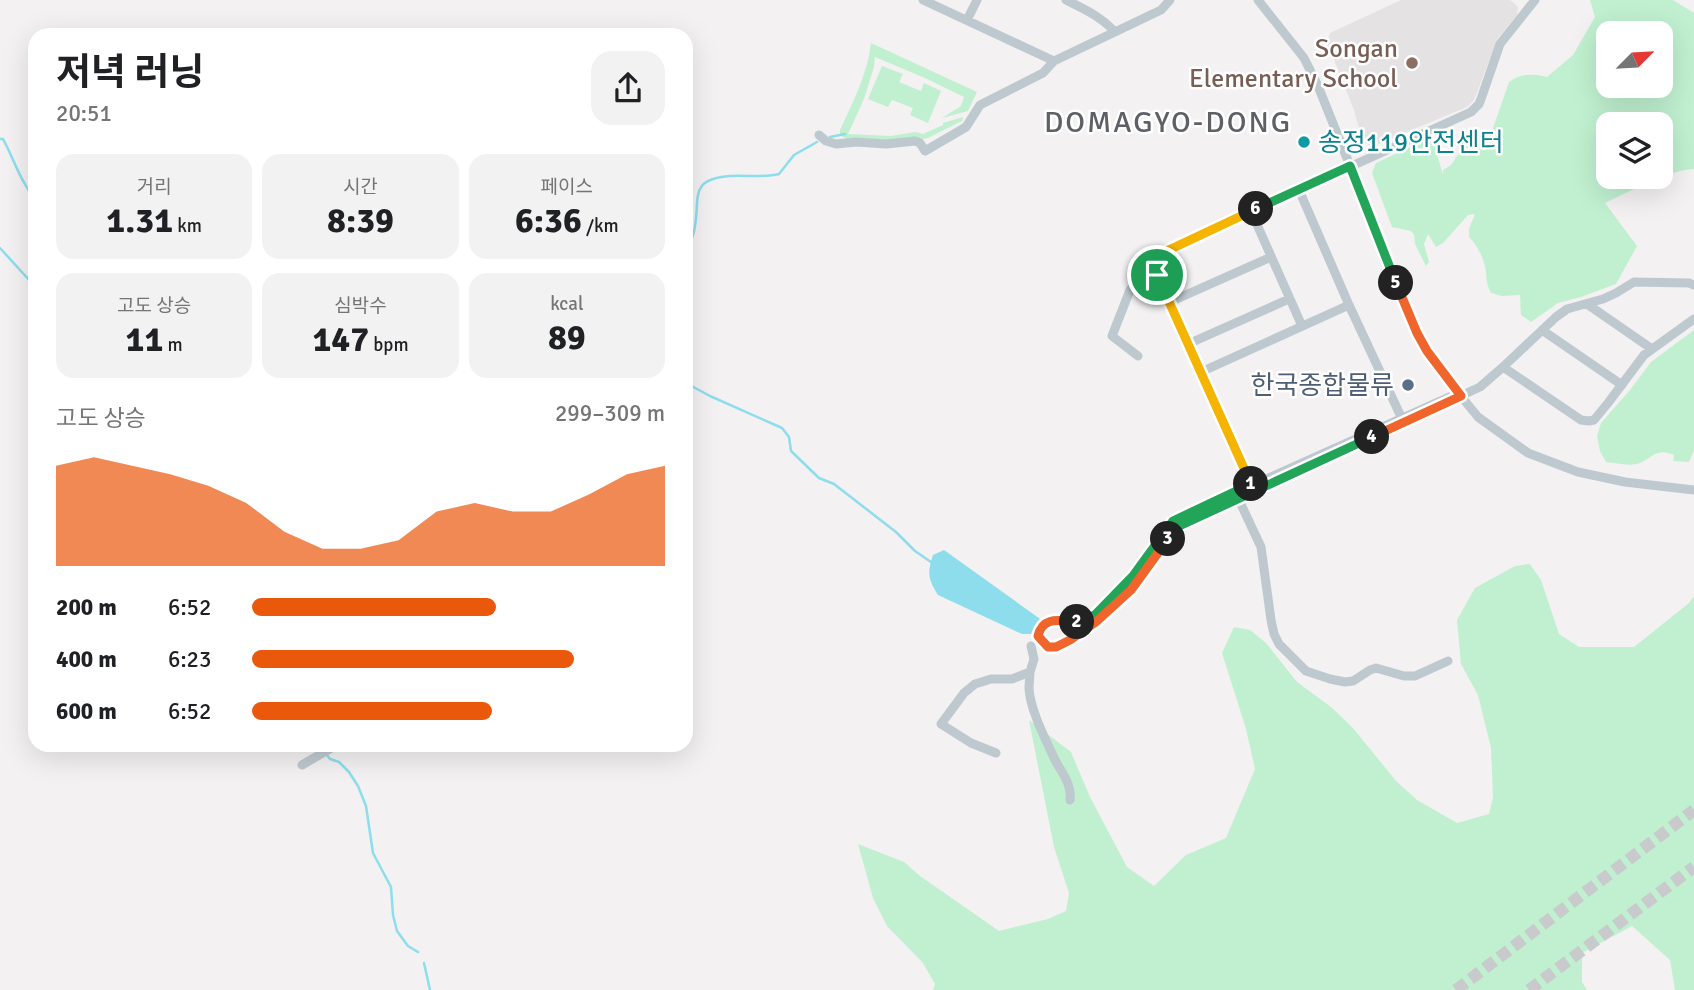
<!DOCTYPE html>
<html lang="ko">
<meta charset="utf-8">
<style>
:root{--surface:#fff;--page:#f2f2f2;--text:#202124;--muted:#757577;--accent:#ea580c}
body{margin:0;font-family:Signika,"Noto Sans KR",sans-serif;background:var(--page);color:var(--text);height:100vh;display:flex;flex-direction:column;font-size:26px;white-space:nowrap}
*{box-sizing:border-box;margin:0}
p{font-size:23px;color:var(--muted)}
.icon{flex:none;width:38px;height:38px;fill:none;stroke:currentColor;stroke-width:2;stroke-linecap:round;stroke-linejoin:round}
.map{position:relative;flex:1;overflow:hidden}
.drawer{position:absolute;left:28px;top:28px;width:665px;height:724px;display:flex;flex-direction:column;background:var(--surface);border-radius:21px;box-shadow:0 7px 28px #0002}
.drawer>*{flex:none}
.needle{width:46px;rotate:66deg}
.fabs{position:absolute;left:1596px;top:21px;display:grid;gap:14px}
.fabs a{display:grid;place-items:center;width:77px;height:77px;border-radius:14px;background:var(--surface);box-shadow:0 7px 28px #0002;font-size:35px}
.pin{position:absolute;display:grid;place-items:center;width:60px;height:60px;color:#fff;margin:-30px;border:4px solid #fff;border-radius:50%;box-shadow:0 2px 7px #0007}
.km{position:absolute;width:35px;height:35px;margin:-18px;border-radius:50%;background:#222;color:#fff;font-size:19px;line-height:35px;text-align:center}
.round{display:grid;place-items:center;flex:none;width:74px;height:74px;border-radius:21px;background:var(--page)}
.headline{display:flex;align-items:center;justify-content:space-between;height:119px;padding:0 28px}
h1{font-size:38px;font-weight:700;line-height:52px}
.stats{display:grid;grid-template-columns:repeat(3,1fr);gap:10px;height:119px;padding:7px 28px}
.stats div{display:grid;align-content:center;border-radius:18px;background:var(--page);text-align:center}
.stats b{font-size:35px;font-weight:700}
.stats small{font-size:19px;font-weight:400}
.stats p{font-size:19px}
.chart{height:196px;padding:14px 28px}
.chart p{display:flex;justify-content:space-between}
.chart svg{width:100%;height:126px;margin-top:7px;fill:var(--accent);opacity:.7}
ul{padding:0 28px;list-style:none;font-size:23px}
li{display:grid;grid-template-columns:112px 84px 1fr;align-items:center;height:52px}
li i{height:18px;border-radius:9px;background:var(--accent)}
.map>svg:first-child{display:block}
</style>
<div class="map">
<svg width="1694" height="990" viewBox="0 0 1694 990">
<rect width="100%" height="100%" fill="#f3f1f1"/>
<path fill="#e4e2e3" d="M1401,0h109l8,7 -1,8 -19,23 -24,62 -7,7 -96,40 -9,-8 -8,-29 -27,-68 3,-9z"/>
<path fill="#c0f0d0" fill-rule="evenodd" d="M1590,0h83l21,13v156c-29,2 -63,22 -89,34l32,43 -21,38 -35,13 -23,6 -27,19 -10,-7 -1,-20 -18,1 -11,-3c-7,-14 -3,-18 -7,-30 -2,-9 -9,-20 -15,-26v-8l6,-15 -7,1 -25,28 -7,4 -8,-13 -4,10 5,18 -3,4 -11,-22 -1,-9 -3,-4 -19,-4 -20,-54 4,-10 56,-26 11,38v-5l8,-5 21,-32 18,4 19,-55c12,-9 24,-8 38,-5l26,-22 22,-38zM1608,33h53v53h-53zM1608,124h53v53h-53z
M871,43l106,49 -9,19 -26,7 19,-12 3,-9 -39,-19 -50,-21 -1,10 -10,32 -16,35 43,2 24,-4 8,2 20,-9v-2l20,-6 -1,4 -34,17 -6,1 -8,-2 -13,3h-53l-8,-5v-5c13,-28 27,-55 31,-87z
M882,66l21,8 -4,8 22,9 3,-8 17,8 -13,32 -18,-8 3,-7 -21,-8 -4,7 -20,-8z
M1694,330v120l-5,12 -16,-1 1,-6c-20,-9 -23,6 -38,9 -9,2 -20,-1 -30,-2l-6,-11 -3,-15 4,-13 29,-33 21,-28z
M1530,564l11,16 18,54 20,13h55l55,-44 5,-7v394h-19l-5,-30 -38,-34 -50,27v29l5,8h-654l2,-6 -12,-21 -36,-37 -14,-28 -15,-54 46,18 16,14 79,55 49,-12 18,-8 3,-18 -15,-46 -25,-127 42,32 19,45 37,70 27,19 32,-31 40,-17 29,-69 -9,-40 -24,-76 12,-26 16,3 16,13 31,39 34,25 22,21 43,53 21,19 40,23 32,-9 4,-17 -2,-49 -13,-53 -17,-31 -4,-44 18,-32 40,-22z"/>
<path fill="#8ddded" d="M944,550l99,71 -12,13h-9l-84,-39c-10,-16 -11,-22 -5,-40z"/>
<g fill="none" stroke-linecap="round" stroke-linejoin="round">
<path stroke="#8ddded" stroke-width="2.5" d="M830,137l15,-3
M0,139h3c11,20 17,42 32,60
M0,248l30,33 4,14 -1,38 2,18
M686,257c2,-11 8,-20 9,-31 5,-29 -6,-47 35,-50 17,-1 32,2 49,-2l15,-19 23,-13
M686,383l24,13 72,32 7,9 2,14 28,27 15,6 62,48 19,19 16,11
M320,746l10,13 9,3 10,10 9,14 8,20 7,47 18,34 2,28 4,16 11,15 10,6
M424,963l6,27"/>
<path stroke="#c8cacc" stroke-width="12" stroke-dasharray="12 6" stroke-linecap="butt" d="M1456,990l238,-180
M1529,990l165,-123"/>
<path stroke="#bec9cf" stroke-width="9" d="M923,0l131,61 107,-51 9,-10
M1066,0c18,9 34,16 48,31
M1258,0l46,58 14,28 99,247 29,45 32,39 50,36 50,19 47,10 69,8
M967,20l10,-20
M819,135l7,6 10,3 20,-2 30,2 29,-3 5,2 5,8 41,-24 14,-22 63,-32 11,-12
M1299,190l50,115 54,116
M1251,211l51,115
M1170,302l101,-45
M1587,304l65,45
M1542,330l80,55
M1188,344l101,-45
M1138,356l-26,-20 18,-46 6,-5 21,-10
M1503,367l78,53 8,1 5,-1 14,-17 36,-48 50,-36
M1201,372l148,-67
M1458,393l-285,128 -40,55 -38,39 -20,8 -13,-4 -11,1 -11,10 -2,6 10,11h9l13,-7 27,-19 34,-31 46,-63 61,-29 242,-111 23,-20 53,-50 11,-8 36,-10 13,-6 18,-11 55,1 5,2
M1253,489l-96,-214 -4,-12 6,-8 7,-5 305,-138 8,-8 2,-5 19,-55 35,-44
M1238,498l23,49 10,73 3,14 5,10 27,27 24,8 15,3 8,-1 17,-11 6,-2 28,8h11l33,-15
M1030,672c0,5 -1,11 -1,16 1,22 17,52 26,72 7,13 17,24 15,40
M996,753l-25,-10 -30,-19 23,-31 11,-9 16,-5h21l18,-7 4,-13 -3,-13
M302,765l31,-18"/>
</g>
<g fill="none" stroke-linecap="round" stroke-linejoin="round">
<g stroke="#fff" stroke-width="14">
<path id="split-1" d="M1157,275l94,209"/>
</g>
<g stroke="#fff" stroke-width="14">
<path id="split-2" d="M1077,622l18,-7 38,-39 40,-55 78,-37"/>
</g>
<g stroke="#fff" stroke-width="14">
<path id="split-3" d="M1077,622c-16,-1 -34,-7 -39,14l10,11h8l14,-7 27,-19 34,-31 37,-51"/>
</g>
<g stroke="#fff" stroke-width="14">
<path id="split-4" d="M1168,539l9,-12 195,-90"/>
</g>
<g stroke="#fff" stroke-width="14">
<path id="split-5" d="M1372,437l89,-41 -34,-45 -10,-18 -21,-50"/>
</g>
<g stroke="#fff" stroke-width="14">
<path id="split-6" d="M1256,209l94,-43 46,117"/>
</g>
<g stroke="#fff" stroke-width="14">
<path id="split-7" d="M1157,275l-4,-12 5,-8 98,-46"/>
</g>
<use href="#split-1" stroke="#f5b400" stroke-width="9"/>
<use href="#split-2" stroke="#22a559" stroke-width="9"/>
<use href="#split-3" stroke="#f0652b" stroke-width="9"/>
<use href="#split-4" stroke="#22a559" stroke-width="9"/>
<use href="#split-5" stroke="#f0652b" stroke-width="9"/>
<use href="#split-6" stroke="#22a559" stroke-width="9"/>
<use href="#split-7" stroke="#f5b400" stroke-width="9"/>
</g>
<circle fill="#8d6e63" stroke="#fff" stroke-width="2.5" cx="1412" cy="63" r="7"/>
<circle fill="#0f9aa8" stroke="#fff" stroke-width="2.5" cx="1304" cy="142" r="7"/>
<circle fill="#5c6f8a" stroke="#fff" stroke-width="2.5" cx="1408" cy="385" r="7"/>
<g text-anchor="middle" stroke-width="5" stroke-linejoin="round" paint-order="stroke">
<g font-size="26" fill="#785e54" stroke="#fff" text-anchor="end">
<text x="1398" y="57">Songan<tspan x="1398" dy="30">Elementary School</tspan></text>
</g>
<g font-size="26" fill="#0d838f" stroke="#fff" text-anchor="start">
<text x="1318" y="151">송정119안전센터</text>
</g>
<g font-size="26" fill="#4e5e75" stroke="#fff" text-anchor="end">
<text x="1394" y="394">한국종합물류</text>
</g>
<g font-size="30" letter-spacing="2" fill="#5d6166" stroke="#fff">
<text x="1168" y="132">DOMAGYO-DONG</text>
</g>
</g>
</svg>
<div class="fabs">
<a><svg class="needle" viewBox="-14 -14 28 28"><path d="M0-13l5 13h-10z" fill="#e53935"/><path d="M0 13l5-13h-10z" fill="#757577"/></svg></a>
<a><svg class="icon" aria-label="layers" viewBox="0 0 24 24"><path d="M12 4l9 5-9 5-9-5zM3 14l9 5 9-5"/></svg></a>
</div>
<div class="pin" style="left:1157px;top:275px;background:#1e9e55"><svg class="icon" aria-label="arrive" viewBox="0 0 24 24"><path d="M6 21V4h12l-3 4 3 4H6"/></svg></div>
<b class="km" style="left:1251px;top:484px">1</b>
<b class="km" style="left:1077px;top:622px">2</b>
<b class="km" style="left:1168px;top:539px">3</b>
<b class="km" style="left:1372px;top:437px">4</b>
<b class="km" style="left:1396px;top:283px">5</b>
<b class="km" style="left:1256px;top:209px">6</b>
<section class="drawer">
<div class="headline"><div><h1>저녁 러닝</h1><p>20:51</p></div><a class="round"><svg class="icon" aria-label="share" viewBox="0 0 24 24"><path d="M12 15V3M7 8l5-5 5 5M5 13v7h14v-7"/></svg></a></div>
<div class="stats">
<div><p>거리</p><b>1.31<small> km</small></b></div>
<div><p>시간</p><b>8:39</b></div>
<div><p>페이스</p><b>6:36<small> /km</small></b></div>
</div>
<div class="stats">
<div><p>고도 상승</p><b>11<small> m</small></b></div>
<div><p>심박수</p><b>147<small> bpm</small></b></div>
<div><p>kcal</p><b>89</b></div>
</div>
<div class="chart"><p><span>고도 상승</span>299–309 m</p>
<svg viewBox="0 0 160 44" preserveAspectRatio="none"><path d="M0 44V9L10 6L20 9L30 12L40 16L50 22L60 32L70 38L80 38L90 35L100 25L110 22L120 25L130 25L140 19L150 12L160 9V44z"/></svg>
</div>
<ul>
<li><b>200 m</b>6:52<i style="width:59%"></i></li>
<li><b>400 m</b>6:23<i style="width:78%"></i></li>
<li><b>600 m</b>6:52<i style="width:58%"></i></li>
</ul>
</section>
</div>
